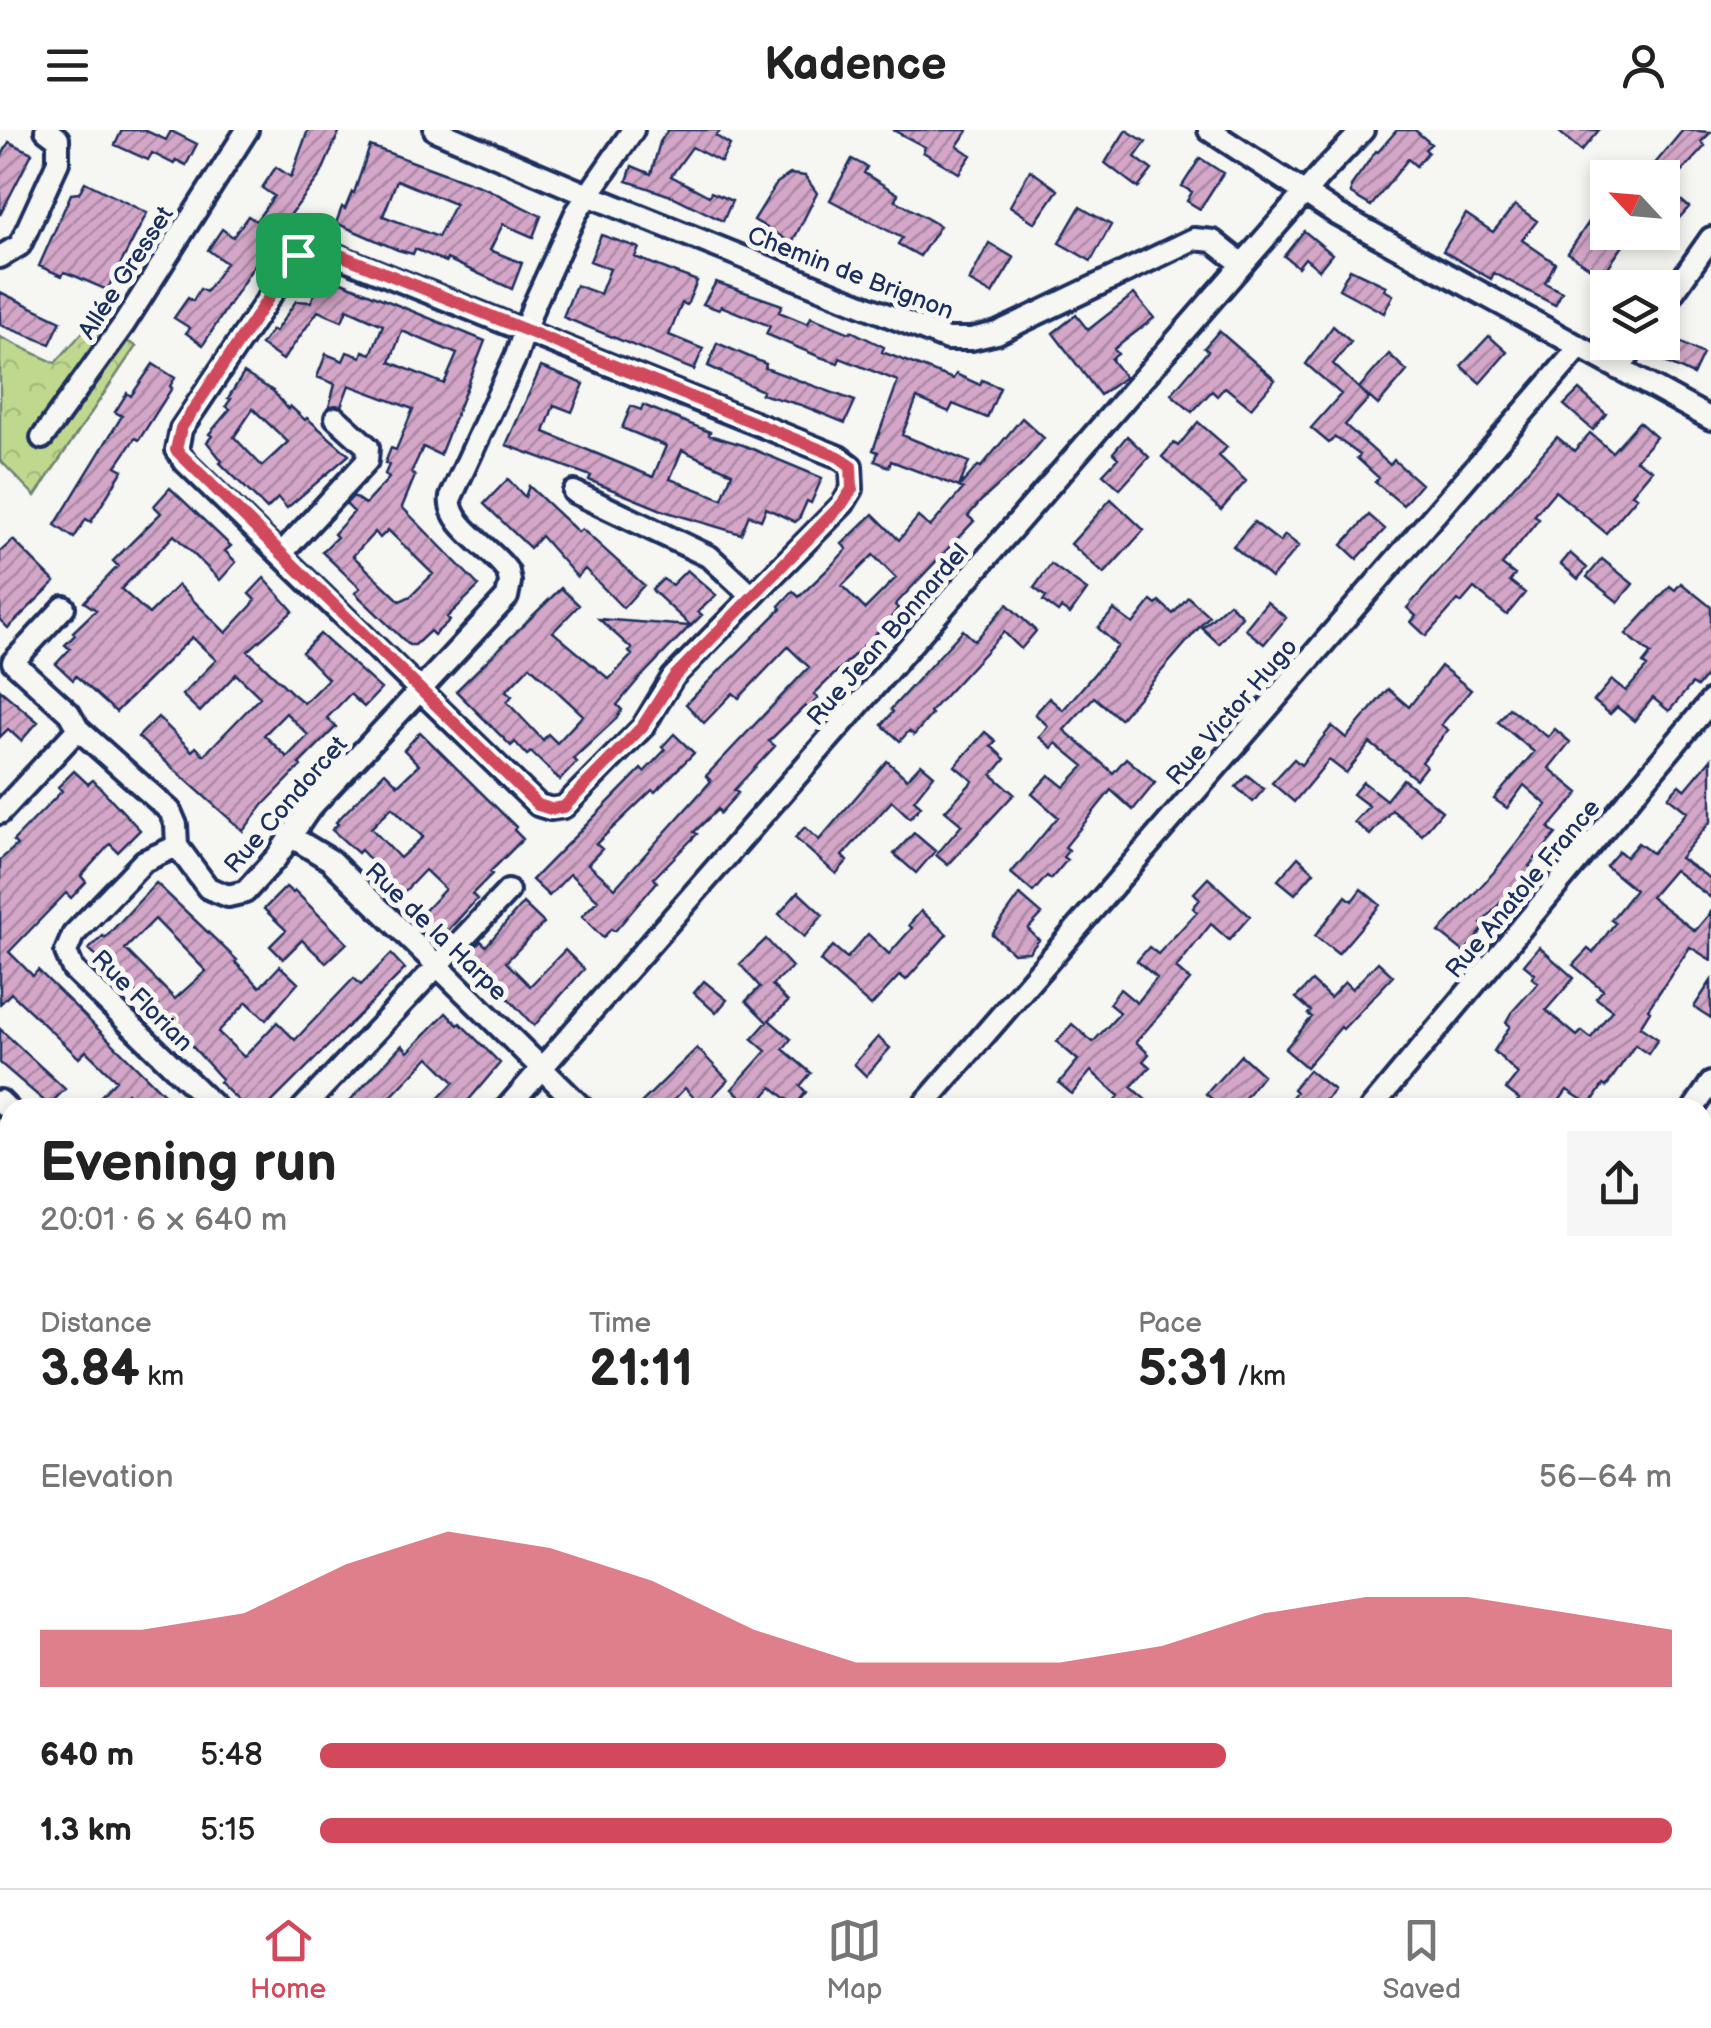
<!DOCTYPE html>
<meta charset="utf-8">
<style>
:root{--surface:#fff;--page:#f6f6f6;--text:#222;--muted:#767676;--line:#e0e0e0;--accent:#d1495b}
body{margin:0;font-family:"Balsamiq Sans",sans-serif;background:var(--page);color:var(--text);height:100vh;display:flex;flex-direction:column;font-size:38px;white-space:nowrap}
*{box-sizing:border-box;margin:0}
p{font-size:32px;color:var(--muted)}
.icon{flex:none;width:55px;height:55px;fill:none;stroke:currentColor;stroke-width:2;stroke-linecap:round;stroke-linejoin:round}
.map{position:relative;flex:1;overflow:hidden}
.drawer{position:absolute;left:0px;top:968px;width:1712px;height:792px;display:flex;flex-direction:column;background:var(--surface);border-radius:30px 30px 0 0;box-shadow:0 5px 15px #0003}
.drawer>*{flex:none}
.needle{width:65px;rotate:296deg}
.fabs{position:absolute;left:1590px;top:30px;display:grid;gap:20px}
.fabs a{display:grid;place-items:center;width:90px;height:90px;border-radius:0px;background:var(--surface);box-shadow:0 5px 15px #0003;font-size:50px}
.pin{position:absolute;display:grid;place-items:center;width:85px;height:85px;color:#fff;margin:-42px;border-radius:20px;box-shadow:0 5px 15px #0006}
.round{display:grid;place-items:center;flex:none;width:105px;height:105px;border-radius:0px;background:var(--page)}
.headline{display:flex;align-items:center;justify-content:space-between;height:170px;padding:0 40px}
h1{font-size:55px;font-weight:700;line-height:75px}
.metrics{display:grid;grid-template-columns:repeat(3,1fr);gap:15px;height:170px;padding:10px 40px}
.metrics div{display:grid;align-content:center}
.metrics b{font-size:50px;font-weight:700}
.metrics small{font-size:28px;font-weight:400}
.metrics p{font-size:28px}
.chart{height:280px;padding:20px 40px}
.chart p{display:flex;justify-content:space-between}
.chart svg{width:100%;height:180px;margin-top:10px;fill:var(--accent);opacity:.7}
ul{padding:0 40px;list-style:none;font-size:32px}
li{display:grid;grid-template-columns:160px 120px 1fr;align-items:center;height:75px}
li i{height:25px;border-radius:12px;background:var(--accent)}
header{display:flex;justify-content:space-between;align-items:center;height:130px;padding:0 40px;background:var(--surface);font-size:45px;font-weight:700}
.dock{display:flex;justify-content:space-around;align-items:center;height:140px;border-top:2px solid var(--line);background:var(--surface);font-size:28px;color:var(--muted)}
.dock a{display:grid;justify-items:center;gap:5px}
.dock .on{color:var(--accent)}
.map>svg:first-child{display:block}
</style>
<header><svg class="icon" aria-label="menu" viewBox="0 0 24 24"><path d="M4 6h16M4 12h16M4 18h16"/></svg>Kadence<svg class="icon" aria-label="person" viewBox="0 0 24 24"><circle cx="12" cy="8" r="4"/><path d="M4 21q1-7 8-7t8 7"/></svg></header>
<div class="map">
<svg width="1711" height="1758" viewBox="0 0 1711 1758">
<defs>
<pattern id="park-crowns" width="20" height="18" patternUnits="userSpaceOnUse" patternTransform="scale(2.5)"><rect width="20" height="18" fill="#c0d88e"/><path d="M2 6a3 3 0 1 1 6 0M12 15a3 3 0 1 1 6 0" fill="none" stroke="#a4ba7d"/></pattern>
<pattern id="building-hatch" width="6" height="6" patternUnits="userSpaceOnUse" patternTransform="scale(2.5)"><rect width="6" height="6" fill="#d4a6c7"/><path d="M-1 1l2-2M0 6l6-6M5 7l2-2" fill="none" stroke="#ab88a5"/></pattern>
</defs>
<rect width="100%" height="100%" fill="#f6f6f2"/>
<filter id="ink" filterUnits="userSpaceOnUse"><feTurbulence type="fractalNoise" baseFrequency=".01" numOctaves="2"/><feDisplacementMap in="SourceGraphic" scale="20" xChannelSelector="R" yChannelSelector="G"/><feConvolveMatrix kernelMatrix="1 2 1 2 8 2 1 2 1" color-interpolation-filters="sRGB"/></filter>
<g filter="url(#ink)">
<path fill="url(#park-crowns)" stroke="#6e8476" stroke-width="2.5" d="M91,193l45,23 -101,150 -35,-36v-123l55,26z"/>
<path fill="#c0d88e" stroke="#6e8476" stroke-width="2.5" d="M1456,1750l11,8h-42l-19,-7z"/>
<path fill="url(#building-hatch)" stroke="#1b2f5e" stroke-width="2.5" fill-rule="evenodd" d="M122,0h22l22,10 5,-9 26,13 -11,21 -10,-5 -2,4 -22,-11 -4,7 -33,-15z
M308,0h32l-19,44 -57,76 -61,95 -17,-12 4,-5 -16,-10 14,-20 5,3 7,-12 6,3 20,-29 -18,-13 14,-21 11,8 15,-21 8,5 18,-25 -12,-8 14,-21 15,10z
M668,0h53l-5,6 14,9 -9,17 -29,-15 -21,29 38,20 2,-4 21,9 -9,20 -49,-24 -47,-16 5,-15 19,8 9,-32z
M893,0h75l-11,16 14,9 -12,18 -36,-21 2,-5z
M1126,0l20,12 -11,15 17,13 -14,18 -33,-25z
M1397,0h18l16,14 -6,5 3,3 -12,14 -8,-7 -37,47 -20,-12v-8l25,-35 2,1z
M1557,0h42l-18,21z
M1683,0l28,2 -10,10 4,4 -38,42 22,19 -27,30v-59h-19z
M9,12l23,11 -32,62v-56z
M370,16l117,43 54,27 -8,21 -30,-13 -13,26 32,13 -10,26 -65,-30 -1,3 -31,-13 -2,5 -15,-4 -62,-27 6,-16 3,2 7,-17 2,1zM397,50l58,24 -17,33 -55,-21z
M1200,28l23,15 -23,36 -13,-8 5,-9 -10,-6z
M852,29l15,8 -3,6 34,21 -3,6 45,26 -20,30 -22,-12 4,-6 -72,-38z
M1030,40l28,20 -23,33 -25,-17z
M790,44l15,2 12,17 -25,50 -38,-23 23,-37z
M85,52l62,31 -40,77 -32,-14 -11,-4 -2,4 -23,-10 32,-72 8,-1z
M1515,75l22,16 -15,19 33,23 -10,20 17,9 -7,13 -61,-32 -3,6 -48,-28 23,-37 27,18z
M1080,77l31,18 -20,36 -32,-18z
M1593,86l15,10v6h8l11,8 -25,36 -34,-23z
M1304,101l28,23 -13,16 -14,-12 -7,9 -14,-11z
M601,105l38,13 -4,9 62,24 -10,24 -5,-2 -13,32 34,14 -9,21 -131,-53 13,-32 24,9 10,-25 -20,-8z
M989,113l25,15 -22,36 -23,-13z
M1350,139l36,17 -2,4 9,5 -9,18 -45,-24z
M322,144l163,67 -45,114 -17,-8 -12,26 4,3 -13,31 77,79 -32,31 3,3 -16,15 -4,-4 -15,14h-6l-54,-52 5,-5 -38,-36 15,-15 -3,-3 20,-22 -8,-8 7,-8 12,8 24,-26 -4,-4 4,-9 -4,-2 6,-15 5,2 17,-41 -64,-24 -8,21 -12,1 6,-23 -18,-7 9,-23 17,7 4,-9 14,5 2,-6 8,3 12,-29 -36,-16 -5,12 -24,-10 -35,49 -22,-15 11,-15 3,2 21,-31 15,1zM402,201l55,23 -13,30 -54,-22zM388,400l45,44 -22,22 -11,5 -47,-45 22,-24 5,6z
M716,152l66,23 -3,7 29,12 3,-7 39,16 1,-2 33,16 -2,5 71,27 3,-5 24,11 2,-5 18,8 -13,30 -34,-14 -4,8 -32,-14 -15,37 67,27 -10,25 -68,-26 -2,6 -14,-6 3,-9 -5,-2 25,-69 -58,-23 -2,5 -18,-6 -54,-23 4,-8 -49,-20 -2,4 -16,-6z
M0,162l61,29 -11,23 -50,-19z
M1134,164l20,24 -40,31 4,5 -7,5 14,18 -25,18 -47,-62 23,-18 12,15z
M1333,196l18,16 -18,22 36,34 -24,27 45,40 4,-5 27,24 -18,21 -28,-23 4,-4 -22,-20 3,-3 -25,-18 -6,6 -18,-15 30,-34 -35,-30z
M1219,201l56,49 -24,28 -26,-21 -8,9 -5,-5 -20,21 -21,-18 37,-43 -4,-3z
M1489,206l18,16 -27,31 -19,-17z
M1676,210l27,14 -10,21 -28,-13z
M717,213l49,21 -1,4 90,33 -10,22 -44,-18 -40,-11 2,-3 -55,-25z
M1389,224l18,17 -29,34 -19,-17z
M153,234l22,14 -5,8 2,2 -33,52 -4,-2 -19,28 7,4 -32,52 -5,-3 -12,19 -19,-13 67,-109 -7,-4 12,-19 4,3z
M541,237l43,17 -12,28 -18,-7 -10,27 109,45 13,-31 -44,-18 9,-22 10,4 2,-5 67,27 -1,3 34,10 79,33 -11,25 -4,-2 -8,18 -4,3 -29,-14 -5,12 -12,-5 -8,19 -77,-23 -75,-31 2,-4 -85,-31zM682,320l50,23 -10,26 -52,-20z
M244,243l29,18 15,18 2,-3 15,14 2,-2 42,37 -62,53 -9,-10 -11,11 -47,-46 2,-2 -15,-19 5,-6 -3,-2 21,-25 -4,-3 5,-7 -3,-1zM253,279l35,33 -26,24 -28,-29z
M1579,260l27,24 -13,16 -29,-25z
M1022,288l22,20 -22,26 -41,37 -13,15 6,5 -79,84 3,3 -11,15 -73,71 4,4 -10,11 -3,-3 -36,35 6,5 -41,44 4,3 -18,20 -2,-4 -24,23 3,2 -43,44 3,4 -42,49 -4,-2 -8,9 -21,-22 16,-16 -28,-26 -21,22 -17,-16 109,-111 3,3 21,-22 -3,-3 12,-13 20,19 -39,39 -3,-2 -56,54 6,5 -14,15 27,24 96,-107 -5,-5 103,-109 -21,-20 -49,51 -6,-5 -29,30 -18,-19 95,-95 -2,-3 14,-15 6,6 28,-27 20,-21 -5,-5 31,-30 26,26 19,-23 12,10 33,-38 -4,-2 19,-21 3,1zM873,425l23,23 -31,31 -23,-23z
M1198,292l29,25 -8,9 27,25 -25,29 -59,-53 12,-14 4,3z
M1639,292l17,15 -20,23 16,10 -20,24 5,3 -31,36 -51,-42 -21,25 5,3 -37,46 13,10 -5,6 15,12 -18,22 -33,-27 -13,15 -3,-3 -32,36 -15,-14 5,-6 -9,-8 150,-171 17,14 16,-18 22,19z
M1127,306l22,21 -29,32 -17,-15 15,-16 -5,-5z
M508,349l17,18 4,-11 49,46 4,-3 62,56 -21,23 -38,-39 -8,8 -36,-41 -11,12 -46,-44z
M170,358l61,58 -6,5 11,11 -16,18 -46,-45 -53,54 28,25 29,-29 48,48 26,-28 3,-5 -6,-6 15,-16 29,33 -45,40 44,42 12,10 24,-24 -26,-27 18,-18 61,55 -17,18 -14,-13 -23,24 9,9 -37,37 2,2 -37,38 -21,27 -105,-94 20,-20 34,34 4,-4 8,8 56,-58 -24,-23 -36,38 -18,-17 34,-35 -24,-23 -76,75 -40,-36 -3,4 -17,-16 14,-15 -5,-4 10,-10 -2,-3 23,-22 -12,-8 34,-36 -5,-5 48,-48 -7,-7zM286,583l22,22 -21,22 -23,-22z
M1111,369l33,31 -40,44 -33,-30z
M1369,385l16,14 -28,30 -15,-14z
M1254,392l26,20 5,-7 14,11 -28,32 -38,-32z
M13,410l42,42 -47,46 -8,-8v-68z
M1570,423l17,15 -9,11 -17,-15z
M1602,429l31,25 -15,18 -31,-25z
M1051,434l36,26 -17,24 -9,-6 -3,4 -15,-11 3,-4 -12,-9z
M687,440l29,25 -18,17 4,3 -11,11 -39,-36 11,-11 9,6z
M1681,453l30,24v63l-14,17 -5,-3 -23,27 -16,-13 -19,23 -17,-14 -7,7 -16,-13 18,-21 14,11 21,-24 -4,-3 8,-10 -25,-20 44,-48 5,4z
M561,458l18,17 -26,27 56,47 23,-24 -3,-3 3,-3 -33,-30 91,7 -53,55 -20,24 5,5 -6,9 -43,40 4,3 -17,18 -29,-28 -4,3 -12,-13 -4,4 -55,-55zM530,536l53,49 -26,28 -9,-9 -5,6 -36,-38 5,-6 -6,-5z
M1188,467l21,19 -89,103 -26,-22 -30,33 49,43 13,-15 29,25 -22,27 -22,-20 -46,57 4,3 -6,7 4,3 -16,19 -4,-3 -14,16 -22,-19 47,-56 -26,-23 17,-19 15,12 20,-21 -28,-23 -4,5 -13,-11 9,-11 -13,-12 14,-16 14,12 55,-64 -20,-18 16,-18 19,14 18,-23 5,4 3,-4 14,13z
M1267,472l19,16 -22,26 -19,-15z
M1229,473l13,13 -23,28 -17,-16z
M1007,474l29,27 -15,18 -17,-17 -74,80 2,2 -18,21 -5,-4 -9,10 -18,-16 11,-13 -2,-3 72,-79 12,11z
M1441,536l30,24 -30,35 7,5 -26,32 4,4 -10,13 -46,-36 -24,30 -17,-13 -35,42 -22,-19 22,-24 7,6 31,-39 14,12 42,-49 21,18z
M0,560l38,32 -17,19 -13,-12 -8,8z
M1509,578l39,29 7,-8 15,13 -21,26 30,25 -30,35 7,6 -27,32 3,2 -51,56 4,3 -21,25 -25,-20 55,-60 53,-67 -23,-20 -17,23 -13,-9 40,-47 -36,-30z
M420,602l96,95 -2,3 9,9 -33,33 2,2 -20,20 5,5 -36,39 -22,-21 26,-28 -20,-19 -23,24 -41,-44 -3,3 -26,-23 6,-6 -2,-2 49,-50 13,13 21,-20 -15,-15zM392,677l31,30 -23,21 -29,-30z
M985,602l11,9 -5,5 14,13 -13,16 22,19 -66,71 -12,-10 26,-30 -17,-14 28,-30 -18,-15z
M1711,629v62l-31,37 31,21v19l-37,-28 -23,27 44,34 16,-19v48l-21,-13 -42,62 2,2 -10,16 18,12 -10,15 -13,-9 -29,42 -3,-2 -13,20 -23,-15 -13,18h-42l7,-9 -13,-10 12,-15 -24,-23 16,-25 -4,-4 5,-9 27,-30 -6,-5 3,-4 -11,-9 15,-18 35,31 -28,32 31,26 5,-5 9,7 21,-28 -16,-12 7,-8 -30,-25 15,-16 5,4 22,-30 -4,-3 24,-30 -29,-24 13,-15 7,6 12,-14 14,10 35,-41 -19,-15 11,-12 6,5z
M887,631l20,18 14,-15 13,11 -20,25 7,6 -11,12 -18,-17 -50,55 5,5 -11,13 -41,-36 10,-11 14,13z
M74,641l14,13 5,-4 47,50 -22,22 -8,-8 -29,32 5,6 -15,16 -5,-5 -57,59 24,24 5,-6 127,125 -11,13h-12l-15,-15 -16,15 -11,-11 16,-17 -30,-29 -7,7 -68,-65 -11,11v-144l17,-15 -4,-4 49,-50 -4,-4z
M1247,645l17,14 -11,13 -17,-15z
M1403,649l39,32 -20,24 -30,-25 -22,25 -16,-13 15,-16 -16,-12 10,-12 23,18z
M914,703l21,18 -19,22 -22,-19z
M1298,727l16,15 -19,22 -17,-14z
M1208,748l42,38 -21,24 -18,-16 -35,44 14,12 -54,62 13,12 -6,7 7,6 -19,20 24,21h-46l10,-12 -28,-25 -19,23 -13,-11 19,-23 -21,-18 15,-18 21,18 27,-29 -11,-9 11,-15 17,14 20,-25 -20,-17 12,-14 9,7 39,-42 -4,-4 7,-9 -6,-6z
M156,753l81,77 -2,2 25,25 20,-21 18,17 -32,37 -19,-18 -29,30 26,25 33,-35 18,18 59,-62 7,7 30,-31 14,15 -139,139h-20l-27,-26 3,-3 -33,-36 -100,-94 14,-13 2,2zM155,789l51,52 -31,28 -50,-50z
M286,757l7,6 2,-2 52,52 -21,20 -24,-23 -19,19 -13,-13 16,-16 -22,-21z
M1361,759l19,16 -42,49 -23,-18 31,-40 6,5z
M798,762l25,23 -19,22 -25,-23z
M1020,765l22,19 -14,15 11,11 -10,12 -16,1 -21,-19z
M523,773l21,20 -38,39 24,24 35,-36 19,19 -50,57 -66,-71 13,-14 5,5z
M921,781l26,23 -41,46 -6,-5 -29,31 -51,-45 13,-15 14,12 21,-24 21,20 23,-26 -3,-3z
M766,809l26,28 -20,18 16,17 -19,18 22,19 -8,10 28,24 -11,13 6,6 -11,14 -23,-19 -17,21 -23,-19 34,-38 -14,-12 15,-17 -21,-21 14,-14 -20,-23z
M1378,832l15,14 -50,53 -2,-2 -35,40 -21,-18 27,-32 -4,-3 3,-3 -15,-13 16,-17 18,17 15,-16 7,7z
M704,851l23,19 -11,13 -22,-20z
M1711,851v37l-17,-11z
M446,883l12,12 2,-2 40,40 -38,45h-33l25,-26 -25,-25 -49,51h-37l59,-63 6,7z
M0,899l65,60 -16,16 -49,-42z
M878,907l12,11 -24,28 -12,-12z
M697,918l31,32 -22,23 -5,-5 -4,3 -12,-13 -19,20h-30z
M1241,925l22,20 -26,33h-29l6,-7 -8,-7z
M1309,940l25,20 -15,18h-36l13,-16 -3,-3z"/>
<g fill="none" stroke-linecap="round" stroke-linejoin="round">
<g stroke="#1b2f5e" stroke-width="28">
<path id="minor" d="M435,0l153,65 359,144h24l26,-6 197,-94 19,2 29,23
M1209,0l128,84 374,205
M318,118l521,209 12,9 1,23 -9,15 -170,173 -30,50 -79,80 -13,2 -13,-4 -353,-343 -8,-12 4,-21 111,-166 13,-12z
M0,127l20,-12 38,-83v-23l-12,-9
M1662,178l49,-70
M1619,239l19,-27
M42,308l82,-114 123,-194
M574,362l136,65 42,39
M281,424l86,-93 1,-14 -32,-29
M64,477l-51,55 56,51 9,16
M0,683l78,-84 92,82 6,14 1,21 31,42 20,8 17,-4 31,-34 34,-50 197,-211 3,-15 -2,-10c-14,-23 -62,-47 -57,-75l65,-141 17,-49 43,-94 57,-83
M292,707l38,23 252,248
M177,716l-33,15 -71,74 -7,17 7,17 143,139
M0,971l10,10
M303,978l205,-217
M507,978l815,-935 41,-43
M921,978l658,-760
M1371,978l340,-407
M1694,978l17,-25
M0,1308l10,9
M1702,1331l9,7
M0,1563l10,-11
M1702,1602l9,-11
M1035,1750l12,8
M1341,1750l8,8
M1485,1750l11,8
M241,1758l7,-8
M715,1758l7,-8
M1172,1758l5,-8
M1584,1758l6,-8"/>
</g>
<g stroke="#1b2f5e" stroke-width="38">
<path id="secondary" d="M0,1604l10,12
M131,1750l7,8"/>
</g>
<use href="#minor" stroke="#f6f6f2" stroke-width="20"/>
<use href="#secondary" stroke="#f6f6f2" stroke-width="30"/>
</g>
</g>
<g fill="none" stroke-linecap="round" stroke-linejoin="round" filter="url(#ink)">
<g stroke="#fff" stroke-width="20">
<path id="route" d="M311,118l17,2 511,207 12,9 1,23 -10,15 -168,173 -32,50 -78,80 -13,2 -13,-4 -362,-355 5,-22 111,-165z"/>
</g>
<use href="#route" stroke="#d1495b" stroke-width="12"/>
</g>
<g text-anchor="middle" stroke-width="10" stroke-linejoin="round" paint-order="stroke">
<g font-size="25" fill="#1b2f5e" stroke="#f6f6f2">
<text transform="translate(125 142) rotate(-57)" y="9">Allée Gresset</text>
<text transform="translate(851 142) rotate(21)" y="9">Chemin de Brignon</text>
<text transform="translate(887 504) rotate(-49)" y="9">Rue Jean Bonnardel</text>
<text transform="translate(1231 581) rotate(-49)" y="9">Rue Victor Hugo</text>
<text transform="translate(285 674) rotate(-49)" y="9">Rue Condorcet</text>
<text transform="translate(1522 758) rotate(-50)" y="9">Rue Anatole France</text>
<text transform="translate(437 801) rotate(44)" y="9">Rue de la Harpe</text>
<text transform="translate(143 870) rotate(45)" y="9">Rue Florian</text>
</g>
</g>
</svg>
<div class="fabs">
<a><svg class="needle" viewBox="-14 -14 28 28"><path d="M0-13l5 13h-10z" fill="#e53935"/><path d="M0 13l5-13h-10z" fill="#767676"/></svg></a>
<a><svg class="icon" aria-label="layers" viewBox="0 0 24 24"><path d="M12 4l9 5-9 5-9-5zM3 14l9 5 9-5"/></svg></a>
</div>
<div class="pin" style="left:298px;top:125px;background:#1e9e55"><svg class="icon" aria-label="arrive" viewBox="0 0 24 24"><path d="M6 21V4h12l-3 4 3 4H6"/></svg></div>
<section class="drawer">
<div class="headline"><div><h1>Evening run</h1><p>20:01 · 6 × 640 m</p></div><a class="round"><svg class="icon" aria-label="share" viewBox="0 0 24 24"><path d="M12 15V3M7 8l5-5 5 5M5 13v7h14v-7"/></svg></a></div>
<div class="metrics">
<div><p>Distance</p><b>3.84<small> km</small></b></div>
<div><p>Time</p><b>21:11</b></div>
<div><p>Pace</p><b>5:31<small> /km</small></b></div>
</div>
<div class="chart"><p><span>Elevation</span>56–64 m</p>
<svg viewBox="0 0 160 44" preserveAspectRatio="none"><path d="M0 44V30L10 30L20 26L30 14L40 6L50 10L60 18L70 30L80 38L90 38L100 38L110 34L120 26L130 22L140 22L150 26L160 30V44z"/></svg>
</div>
<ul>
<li><b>640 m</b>5:48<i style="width:67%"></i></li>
<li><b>1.3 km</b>5:15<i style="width:100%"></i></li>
</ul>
</section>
</div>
<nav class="dock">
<a class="on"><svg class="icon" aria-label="home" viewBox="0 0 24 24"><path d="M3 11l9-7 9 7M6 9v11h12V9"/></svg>Home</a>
<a><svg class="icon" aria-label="map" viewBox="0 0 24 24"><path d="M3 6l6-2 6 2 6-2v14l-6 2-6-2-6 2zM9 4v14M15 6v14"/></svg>Map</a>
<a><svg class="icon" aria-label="saved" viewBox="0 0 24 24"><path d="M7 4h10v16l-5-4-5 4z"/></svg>Saved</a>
</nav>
